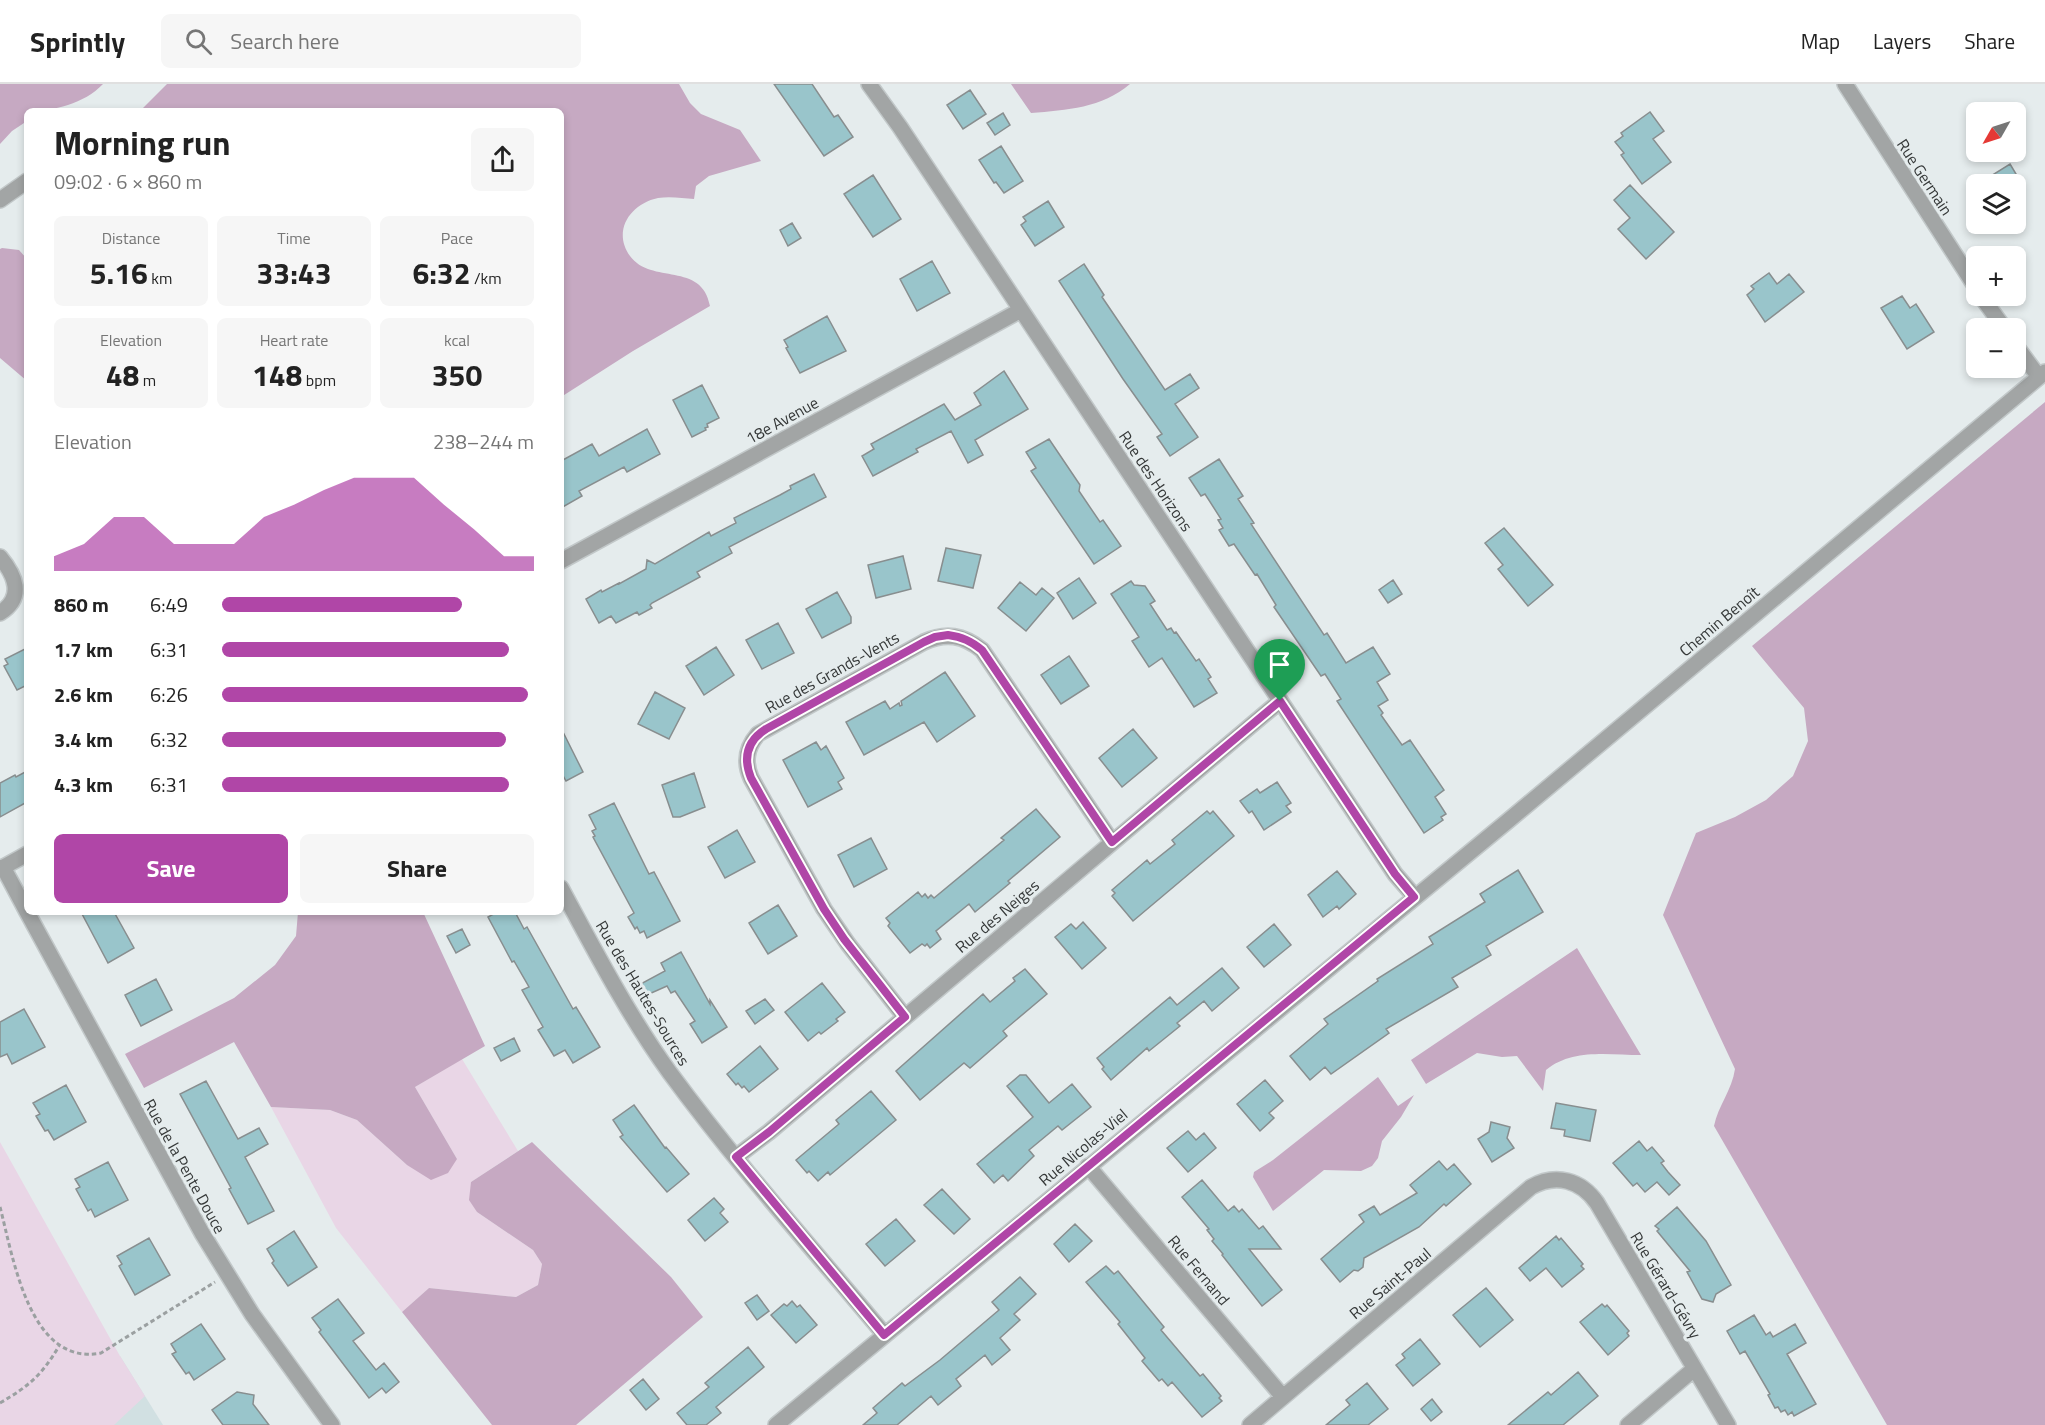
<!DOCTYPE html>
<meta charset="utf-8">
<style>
:root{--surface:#fff;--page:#f6f6f6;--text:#222;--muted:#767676;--line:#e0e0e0;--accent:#b046a7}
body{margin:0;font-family:"Titillium Web",sans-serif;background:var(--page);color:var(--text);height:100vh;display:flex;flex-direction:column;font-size:22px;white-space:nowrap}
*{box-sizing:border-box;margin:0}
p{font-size:20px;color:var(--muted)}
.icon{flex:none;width:33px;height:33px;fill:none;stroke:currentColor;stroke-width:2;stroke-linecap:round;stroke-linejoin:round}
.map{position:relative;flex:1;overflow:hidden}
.drawer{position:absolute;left:24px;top:24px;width:540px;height:807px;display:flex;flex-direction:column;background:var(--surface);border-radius:9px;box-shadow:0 3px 9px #0003}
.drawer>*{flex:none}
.needle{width:39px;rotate:231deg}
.fabs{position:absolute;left:1966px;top:18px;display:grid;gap:12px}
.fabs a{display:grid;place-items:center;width:60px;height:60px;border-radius:9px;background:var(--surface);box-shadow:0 3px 9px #0003;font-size:30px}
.pin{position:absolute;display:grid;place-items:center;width:51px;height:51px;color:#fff;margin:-62px -26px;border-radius:50% 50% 50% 0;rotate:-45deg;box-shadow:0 0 6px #0007}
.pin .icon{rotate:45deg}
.round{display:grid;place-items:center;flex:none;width:63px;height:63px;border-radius:9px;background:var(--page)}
.head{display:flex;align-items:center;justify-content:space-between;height:102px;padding:0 30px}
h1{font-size:33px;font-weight:700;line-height:45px}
.figures{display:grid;grid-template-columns:repeat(3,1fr);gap:9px;height:102px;padding:6px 30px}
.figures div{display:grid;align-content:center;border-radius:9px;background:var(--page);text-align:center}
.figures b{font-size:30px;font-weight:700}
.figures small{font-size:16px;font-weight:400}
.figures p{font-size:16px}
.chart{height:168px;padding:12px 30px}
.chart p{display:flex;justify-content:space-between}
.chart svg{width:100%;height:108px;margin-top:6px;fill:var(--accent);opacity:.7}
.primary-button{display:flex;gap:12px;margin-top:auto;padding:12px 30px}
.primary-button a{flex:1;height:69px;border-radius:9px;background:var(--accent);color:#fff;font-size:24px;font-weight:700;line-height:69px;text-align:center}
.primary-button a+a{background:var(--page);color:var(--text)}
ul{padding:0 30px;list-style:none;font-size:20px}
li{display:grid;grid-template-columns:96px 72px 1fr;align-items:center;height:45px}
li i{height:15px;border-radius:8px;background:var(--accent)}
header{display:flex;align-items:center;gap:36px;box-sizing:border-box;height:84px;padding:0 30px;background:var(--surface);border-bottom:2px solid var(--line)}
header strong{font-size:28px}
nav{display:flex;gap:33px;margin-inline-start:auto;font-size:21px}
.search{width:420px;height:54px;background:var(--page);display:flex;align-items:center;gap:15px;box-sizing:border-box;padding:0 21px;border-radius:9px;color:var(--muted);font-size:22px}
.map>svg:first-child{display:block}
</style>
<header>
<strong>Sprintly</strong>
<div class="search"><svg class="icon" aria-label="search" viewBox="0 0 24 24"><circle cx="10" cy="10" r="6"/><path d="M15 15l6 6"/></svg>Search here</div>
<nav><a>Map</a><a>Layers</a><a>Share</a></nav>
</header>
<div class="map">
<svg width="2045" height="1341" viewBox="0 0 2045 1341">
<rect width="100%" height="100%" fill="#e5eced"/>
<path fill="#d1e0e2" d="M120,1272l43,69h-123z"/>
<path fill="#e9d6e6" d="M462,975l56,92 -47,31 6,30 56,38 9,14 -4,21 -22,12 -87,-9 -27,24 -66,-84 -65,-121 59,3 27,10 50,45 50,-6 -42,-72z
M0,1058l120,214 25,40 -31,29h-114z"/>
<path fill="#c6a9c2" d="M0,0h103c-19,20 -49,27 -76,27v10l-15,10 -12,13z
M167,0h512l11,19 11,11 39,16 21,31 -52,15 -13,10 -2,13c-11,-1 -25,-3 -36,-1 -28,6 -46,33 -28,58 21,29 72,5 80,50l-77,45 -72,46v-286h-421z
M1011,0h119c-28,24 -63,26 -99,29z
M2,164l17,2 8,9v122l-27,-23v-109z
M2045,318v1023h-158l-173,-299c4,-20 18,-36 21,-57l-72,-154 33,-82 39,-16 31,-17 27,-24 15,-35 -4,-33 -52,-62z
M298,828h125l62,134 -70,41 42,72 -9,14 -17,7 -24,-15 -50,-45 -27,-10 -59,-3 -37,-65 -90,46 -19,-34 109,-56 41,-33 21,-29z
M1577,864l64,107c-31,0 -69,-7 -95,15l-3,21 -26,-35 -15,1 -25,-4 -51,31 -15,-24z
M1378,993l20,29 16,-11 -13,22 -19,24 -4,17 -6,8 -11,5 -37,-1 -51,41 -20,-34 1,-5 19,-12z
M532,1058l139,135 32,40 -127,108h-84l-90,-113 27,-24 87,9 22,-12 4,-21 -9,-14 -56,-38 -8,-12 2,-18z"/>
<path fill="#99c5cb" stroke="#888e8f" stroke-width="1.5" d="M774,0h38l22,33 4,-2 15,22 -29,19z
M970,6l16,24 -23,15 -16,-24z
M1650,28l14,19 -11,8 18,23 -29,22 -21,-29 3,-2 -9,-11 8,-6 -2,-3z
M1003,29l7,12 -15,10 -8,-12z
M1001,62l22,35 -19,12 -8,-11 -2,1 -15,-23z
M2010,80l12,20h-44z
M873,91l28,44 -28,18 -29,-43z
M1630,101l44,47 -28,27 -28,-30 12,-11 -16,-18z
M1048,117l16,26 -29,19 -14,-21 5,-4 -3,-4z
M792,139l9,15 -13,8 -8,-16z
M932,177l18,32 -33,18 -17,-32z
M1084,180l20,31 -2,2 63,93 25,-16 9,14 -24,16 23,33 -28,19 -13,-19 5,-3 -39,-55 -64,-98z
M1769,189l8,11 12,-10 15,18 -39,30 -18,-27 7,-6 -3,-3z
M1902,212l8,12 6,-4 18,28 -27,17 -26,-41z
M827,232l19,35 -46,22 -14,-25 2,-1 -4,-7z
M1004,287l24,38 -53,31 8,15 -15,8 -17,-32 -35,18 2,3 -45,24 -11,-20 12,-7 -3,-5 73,-40 11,16 26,-15 -7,-12z
M702,301l17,33 -12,6 1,3 -3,1 1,2 -14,7 -19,-37z
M647,345l13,25 -33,18 -3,-5 -45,24 3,5 -21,12v-47l31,-17 7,12z
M1049,355l31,46 -1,6 21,31 3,-2 18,26 -27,18 -63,-93 5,-3 -10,-16z
M1219,375l24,37 -5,3 16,24 -3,1 73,111 3,-2 19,30 27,-16 17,27 -13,8 11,18 -10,6 5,7 -2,2 21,30 8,-5 34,50 -9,7 11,17 -5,3 2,3 -19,13 -87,-132 4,-2 -16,-25 -4,2 -47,-69 2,-2 -19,-31 -2,1 -21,-31 -5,2 -10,-16 4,-2 -5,-8 3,-1 -16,-25 -4,2 -12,-18z
M814,390l12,23 -97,50 3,6 -35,19 3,5 -48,26 -2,2 2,3 -13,7 -2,-3 -21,11 -5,-7 -12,7 -13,-24 15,-9 1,2 17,-9v1l27,-15 1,-9 8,4 54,-32 2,4 25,-13 -2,-5 46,-23 11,-6 -1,-3z
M1504,444l49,57 -25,21 -30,-37 5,-4 -18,-22z
M946,464l35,7 -8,33 -35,-7z
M903,472l8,33 -35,9 -8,-33z
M1079,494l17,25 -23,16 -16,-26z
M1393,496l9,14 -14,9 -9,-13z
M1131,497l3,4 11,1 10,15 -5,3 17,26 4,-2 3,5 2,-1 20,29 3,-2 12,18 -3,2 9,14 -23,14 -32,-49 -13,9 -17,-26 7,-4 -28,-43z
M1020,498l16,13 6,-7 12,10 -28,33 -28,-23z
M837,508l14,25v6l-29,15 -16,-29z
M778,539l16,30 -32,16 -16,-29z
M716,563l18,28 -30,20 -18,-29z
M27,564v37l-10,5 -13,-24 4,-2 -3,-5z
M1069,572l20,30 -28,18 -20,-29z
M945,588l30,44 -38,26 -13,-20 -60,33 -18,-33 39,-21 5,8 9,-6 1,3 2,-1 -1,-4z
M655,608l30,16 -16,31 -31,-15z
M561,644l22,44 -17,9 -5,-9z
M1133,645l24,29 -35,29 -23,-29z
M816,658l5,8 5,-4 18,32 -6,4 4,7 -34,18 -25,-47z
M27,687v31l-27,15v-34l15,-8 1,2z
M694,689l11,34 -25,10h-7l-11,-32z
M1277,698l14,21 -5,3 5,6 -27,18 -12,-19 -3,2 -9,-12 17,-12 3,4z
M614,719l35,71 5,-2 26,49 -33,17 -3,-7 -4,2 -3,-6 -2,2 -7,-12 6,-4 -41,-76 2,-1 -3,-5 4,-2 -7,-14z
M1036,725l24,28 -52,44 2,2 -35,29 -6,-8 -33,27 5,8 -11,9 -3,-4 -2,2 -3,-2 -12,9 -22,-27 2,-3 -4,-5 32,-26 4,5 3,-3 3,4 3,-3 3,3 70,-58 -3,-2z
M1207,727l3,3 3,-3 21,25 -101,85 -21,-25 3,-3 -3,-3 35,-30 3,4 25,-20 -3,-4z
M737,746l18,32 -30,16 -17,-31z
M871,754l16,31 -33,18 -16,-32z
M1518,786l25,42 -57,34 5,9 -39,23 6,9 -72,42 3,4 -58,41 -6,-7 -15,13 -20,-24 38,-32 -4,-5 54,-38 -1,-2 56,-35 -4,-7 56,-35 -5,-8z
M1337,787l19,23 -17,15 -2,-3 -14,11 -15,-22z
M778,821l19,31 -29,18 -19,-31z
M81,828h33l20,36 -26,15z
M497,828h18l9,17 3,-2 46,82 3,-2 24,40 -27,16 -8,-13 -11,6 -16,-26 5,-3 -21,-37 7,-3 -15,-26 -2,1 -24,-45z
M1083,838l23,26 -24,21 -27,-32 16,-13 5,5z
M1274,840l17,21 -27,22 -17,-20z
M462,845l8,16 -14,8 -9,-17z
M681,868l29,52v-4l17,27 -25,16 -12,-19 5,-3 -20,-30 -4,2 -4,-7 -27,12 -5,-11 30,-16 -4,-8z
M1222,884l17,20 -27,23 -8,-10 -27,22 3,3 -31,25 -2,-3 -36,32 -9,-11 2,-2 -7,-9 73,-61 7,8z
M1025,885l22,25 -44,37 4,5 -37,32 -6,-5 -44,37 -24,-29 87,-77 7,8 25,-21 -2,-3z
M156,895l16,31 -31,16 -16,-31z
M822,899l23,29 -9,7 2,2 -17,13 -2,-2 -11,9 -23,-29z
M765,915l9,11 -19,14 -9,-13z
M24,925l21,38 -33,17 -5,-10 -7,3v-35z
M514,954l6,13 -19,10 -7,-13z
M760,962l18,23 -29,23 -5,-6 -2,2 -4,-5 -2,2 -9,-11z
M1020,991h6l23,28 23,-19 19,23 -29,23 -4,-4 -29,24 5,6 -26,25 -5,-6 -9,8 -17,-19 56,-47 -26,-31z
M1265,996l18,21 -14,12 5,5 -14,13 -23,-27z
M206,997l32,58 21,-11 9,16 -23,13 29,54 -26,13 -19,-35 2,-1 -51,-94z
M66,1001l20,37 -32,18 -6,-10 -3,1 -9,-15 4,-2 -7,-11z
M871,1007l25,29 -66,55 -2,-3 -10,9 -9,-10 -2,2 -11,-13 43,-36 -3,-4z
M1556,1019l40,7 -6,31 -26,-5 1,-6 -14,-2z
M634,1021l31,43 1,-1 23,27 -22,18 -47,-55 3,-2 -10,-15z
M1491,1038l19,5 -3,11 7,10 -22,14 -14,-23 11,-7z
M1188,1047l8,9 8,-7 12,15 -28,24 -21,-24z
M1639,1057l8,10 5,-4 12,14 -3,2 7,9 12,13 -11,10 -12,-13 -12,10 -8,-9 -4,3 -20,-23z
M1439,1077l8,9 7,-6 17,20 -25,22 -2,-2 -25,23 -55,31 -1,9 -5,4 -4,-1 -14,12 -19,-23 43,-37 -5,-7 15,-9 6,9 37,-22 -7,-8z
M108,1078l20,38 -33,17 -4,-8 -3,2 -12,-22 4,-2 -5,-8z
M1202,1096l26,31 6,-5 5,6 3,-3 17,20 4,-3 18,23h-32l33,41 -20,16 -40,-51 1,-1 -11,-13 2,-2 -7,-9 2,-1 -27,-32z
M942,1105l28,30 -16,15 -30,-29z
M714,1114l10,11 -4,4 8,9 -23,19 -17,-21z
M1677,1123l29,34 25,44 -15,9 -3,8 -11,-3 -15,-27 3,-1 -33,-40 2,-2 -4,-3z
M896,1135l19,22 -30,25 -19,-22z
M1075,1140l17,17 -23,21 -15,-18z
M294,1147l23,36 -29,19 -16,-23 2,-2 -7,-12z
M1556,1152l3,4 2,-2 22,26 -2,2 3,3 -22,18 -16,-19 -16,13 -11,-13z
M149,1154l21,37 -35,20 -16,-29 3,-2 -5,-8z
M1106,1182l8,8 4,-3 46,56 -3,3 39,46 3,-2 18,22 -2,2 3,3 -20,16 -30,-35 -4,4 -6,-7 -3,2 -17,-20 3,-3 -27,-34 2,-2 -34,-40z
M1020,1193l16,17 -22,20 6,6 -20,18 10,12 -18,15 -7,-10 -29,24 5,7 -23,19 -7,-9 -34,29h-34l14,-12 -4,-5 29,-25 3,3 35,-26 59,-50 -7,-8z
M1486,1204l27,32 -33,27 -27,-32z
M757,1211l12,16 -12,9 -12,-17z
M338,1215l26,34 -11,8 23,29 8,-7 15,19 -13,11 -4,-5 -13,10 -50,-66 2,-2 -9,-12z
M792,1217l5,6 3,-2 17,20 -21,18 -25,-28 13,-11 3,2z
M1602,1220l3,3 2,-2 22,26 -2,2 2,3 -21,19 -28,-33z
M1754,1231l12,20 4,-3 3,5 22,-13 11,19 -19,11 29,50 -22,12 -2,-4 -4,3 -3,-5 -4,2 -3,-5 -3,1 -7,-13 2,-1 -25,-43 -5,3 -13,-23z
M201,1240l24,35 -31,21 -5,-8 -3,2 -14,-20 4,-2 -5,-8z
M1420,1255l20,25 -27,22 -17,-21 9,-7 -3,-4z
M748,1263l16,20 -48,40 5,6 -15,12h-19l-10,-12 32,-26 -4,-4z
M1578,1288l20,24 -35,29h-55l40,-33 3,3z
M643,1295l16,20 -13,11 -16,-20z
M1367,1299l21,26 -20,16h-42l24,-20 -4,-5z
M237,1308l17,3 -1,9 16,21h-46l-11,-15z
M1432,1315l10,13 -11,9 -10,-12z"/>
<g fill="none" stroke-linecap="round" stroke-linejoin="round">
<g stroke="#c2c8c9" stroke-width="18">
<path id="minor" d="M869,0l31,43 495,747 20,23
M1845,0l132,205
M0,116l27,-19
M1981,212l23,32
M2016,262l23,31
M0,473c15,18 25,40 0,56
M561,477l460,-251
M3,783l24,45
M0,785l27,-15
M561,804c34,63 67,127 109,185 67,91 142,175 214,261
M27,828l175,321 50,81 80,111
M905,933l-57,-73 -24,-35 -73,-131c-7,-16 -5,-30 7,-44l166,-92c22,-10 39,-7 58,8l130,192
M736,1073l33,-25 511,-431
M1088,1082l195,231
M776,1341l733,-605 536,-448
M1250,1341l281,-238c25,-14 50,-7 66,16l131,222
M1628,1341l66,-56"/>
</g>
<path stroke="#9ba0a1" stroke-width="3" stroke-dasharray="4.5 3" stroke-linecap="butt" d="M0,1123c13,49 29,160 101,146l114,-71
M0,1319c29,-17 42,-28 59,-57"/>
<use href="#minor" stroke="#a2a5a5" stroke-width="15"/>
</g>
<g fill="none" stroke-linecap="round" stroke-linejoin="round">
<g stroke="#fff" stroke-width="12">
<path id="route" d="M948,551c14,2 23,6 34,15l130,192 168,-141 115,173 19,23 -530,438 -148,-178 33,-25 136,-115 -61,-78 -20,-30 -73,-131c-8,-20 -4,-37 15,-49l158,-87 11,-5z"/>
</g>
<use href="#route" stroke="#b046a7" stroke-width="8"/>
</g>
<g text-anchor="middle" stroke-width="6" stroke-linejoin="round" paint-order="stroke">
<g font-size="16" fill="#353838" stroke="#e5eced">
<text transform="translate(1925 93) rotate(57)" y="6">Rue Germain</text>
<text transform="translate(782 336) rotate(-29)" y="6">18e Avenue</text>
<text transform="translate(1156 397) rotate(56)" y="6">Rue des Horizons</text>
<text transform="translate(1719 537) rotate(-40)" y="6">Chemin Benoît</text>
<text transform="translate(832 588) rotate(-29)" y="6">Rue des Grands-Vents</text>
<text transform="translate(997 832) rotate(-40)" y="6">Rue des Neiges</text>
<text transform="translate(643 909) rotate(59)" y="6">Rue des Hautes-Sources</text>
<text transform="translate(1083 1063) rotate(-40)" y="6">Rue Nicolas-Viel</text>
<text transform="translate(185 1082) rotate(61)" y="6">Rue de la Pente Douce</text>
<text transform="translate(1199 1186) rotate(50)" y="6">Rue Fernand</text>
<text transform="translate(1390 1199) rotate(-40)" y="6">Rue Saint-Paul</text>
<text transform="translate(1666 1201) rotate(59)" y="6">Rue Gérard-Gévry</text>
</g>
</g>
</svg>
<div class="fabs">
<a><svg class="needle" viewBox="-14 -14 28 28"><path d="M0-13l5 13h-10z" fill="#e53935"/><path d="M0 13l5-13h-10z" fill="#767676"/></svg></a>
<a><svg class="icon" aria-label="layers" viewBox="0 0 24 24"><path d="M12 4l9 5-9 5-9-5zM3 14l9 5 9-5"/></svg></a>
<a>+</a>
<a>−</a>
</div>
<div class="pin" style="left:1280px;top:617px;background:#1e9e55"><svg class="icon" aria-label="arrive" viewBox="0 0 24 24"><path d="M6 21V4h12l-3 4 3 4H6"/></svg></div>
<section class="drawer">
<div class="head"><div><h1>Morning run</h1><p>09:02 · 6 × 860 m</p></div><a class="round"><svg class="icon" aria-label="share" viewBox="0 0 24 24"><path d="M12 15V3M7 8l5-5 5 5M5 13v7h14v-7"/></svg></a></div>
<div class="figures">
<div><p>Distance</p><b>5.16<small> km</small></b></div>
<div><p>Time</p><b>33:43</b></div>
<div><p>Pace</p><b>6:32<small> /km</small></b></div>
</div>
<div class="figures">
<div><p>Elevation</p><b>48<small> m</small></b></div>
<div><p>Heart rate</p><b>148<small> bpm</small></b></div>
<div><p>kcal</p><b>350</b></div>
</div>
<div class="chart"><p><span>Elevation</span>238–244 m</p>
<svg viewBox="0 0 160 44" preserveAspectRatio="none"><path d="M0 44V38L10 33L20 22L30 22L40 33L50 33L60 33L70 22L80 17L90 11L100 6L110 6L120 6L130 17L140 27L150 38L160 38V44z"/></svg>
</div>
<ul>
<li><b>860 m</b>6:49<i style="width:77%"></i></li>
<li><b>1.7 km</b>6:31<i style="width:92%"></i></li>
<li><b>2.6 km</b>6:26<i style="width:98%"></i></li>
<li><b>3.4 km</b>6:32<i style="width:91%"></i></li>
<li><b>4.3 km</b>6:31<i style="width:92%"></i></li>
</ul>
<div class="primary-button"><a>Save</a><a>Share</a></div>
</section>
</div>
